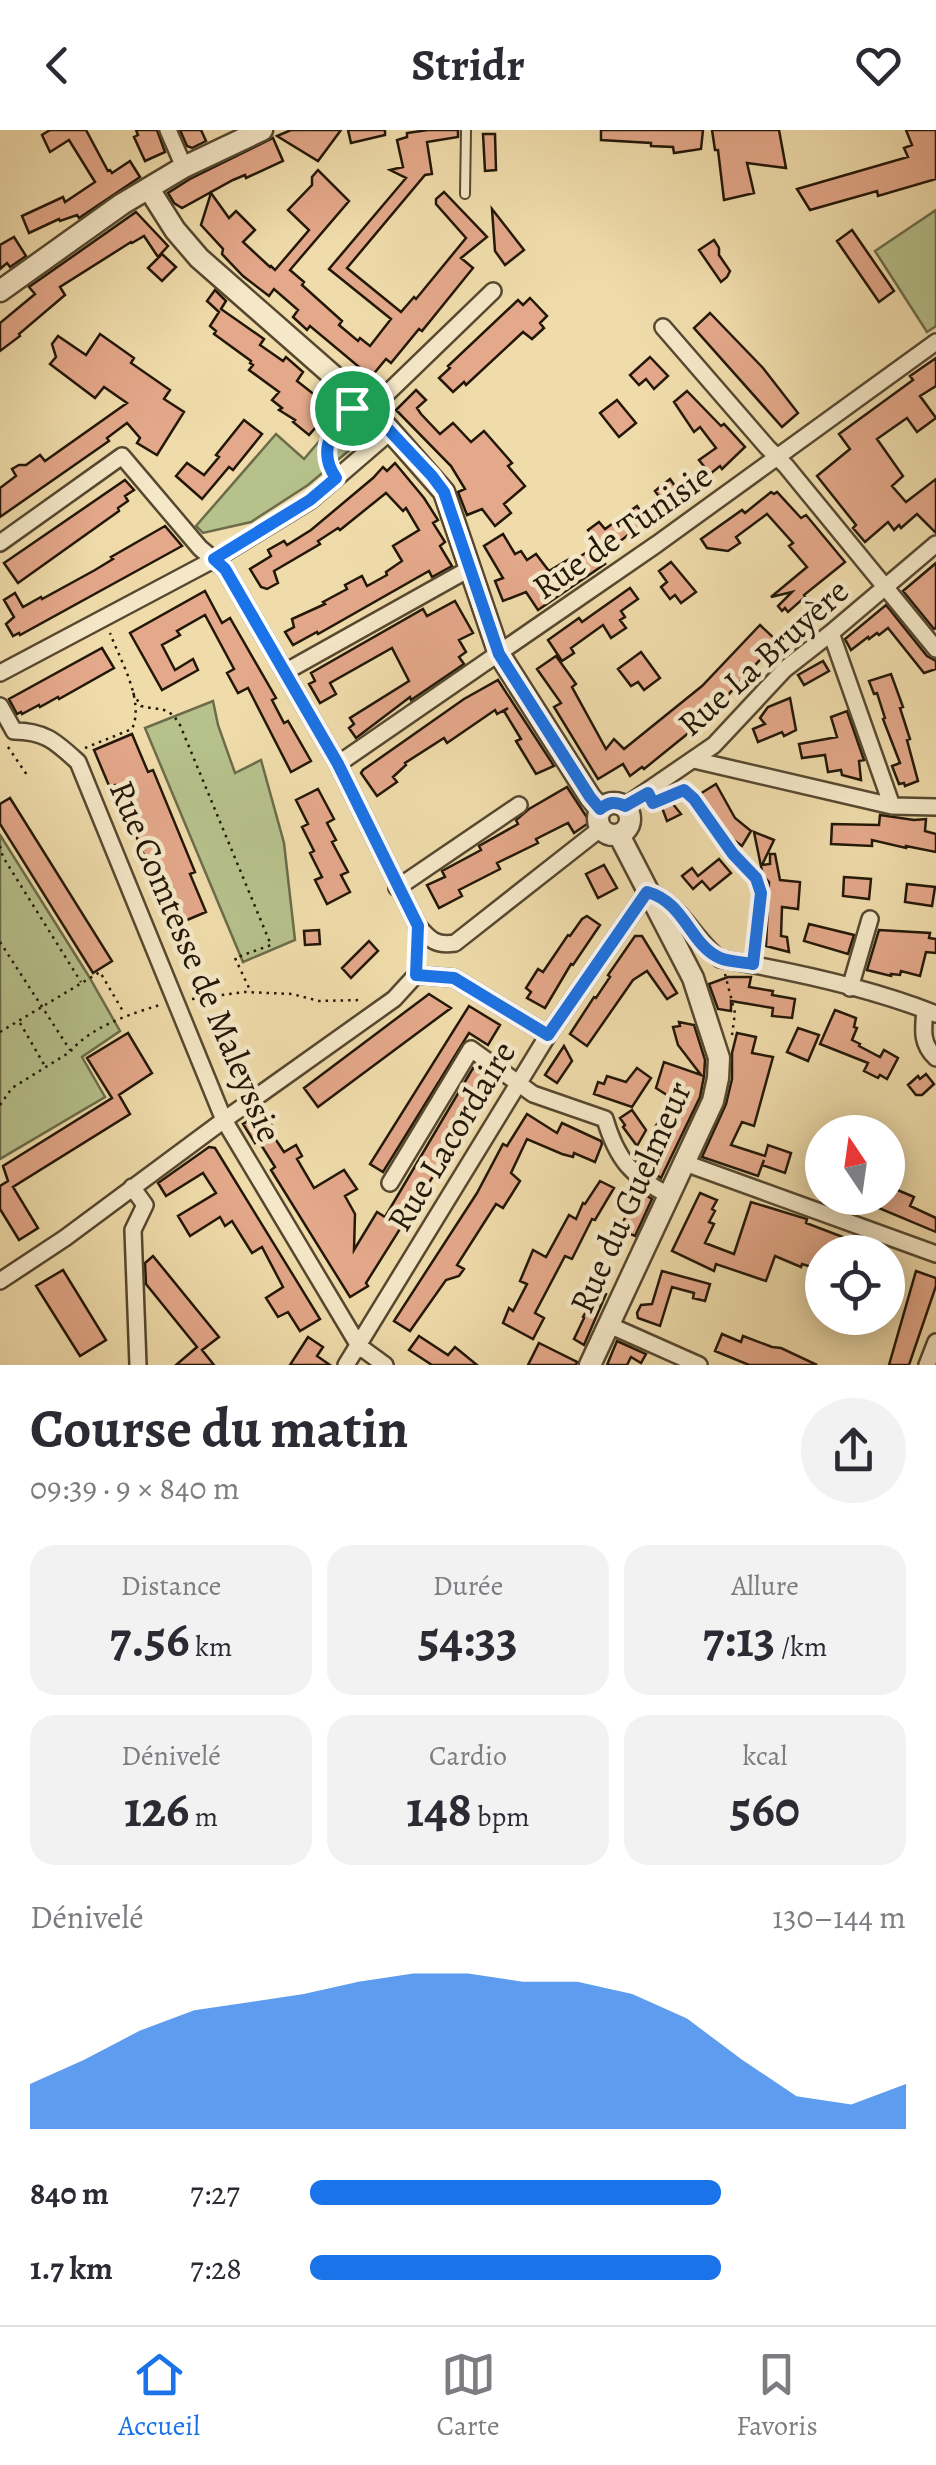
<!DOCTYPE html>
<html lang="fr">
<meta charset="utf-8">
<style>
:root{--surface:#fff;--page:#f2f2f3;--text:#2b2b33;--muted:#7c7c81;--line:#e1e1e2;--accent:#1a73e8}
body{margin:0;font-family:Alegreya,serif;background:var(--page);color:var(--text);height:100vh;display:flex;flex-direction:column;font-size:38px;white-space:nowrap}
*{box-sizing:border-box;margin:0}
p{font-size:32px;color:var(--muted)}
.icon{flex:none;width:55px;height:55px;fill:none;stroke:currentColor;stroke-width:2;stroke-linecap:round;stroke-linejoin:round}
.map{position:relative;height:1235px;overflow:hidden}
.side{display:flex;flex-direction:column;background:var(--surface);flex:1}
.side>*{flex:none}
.needle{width:65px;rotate:347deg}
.tools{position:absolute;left:805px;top:985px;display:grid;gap:20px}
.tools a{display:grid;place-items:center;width:100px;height:100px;border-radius:50%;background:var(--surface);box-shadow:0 5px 25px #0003;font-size:50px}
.pin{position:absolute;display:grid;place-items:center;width:85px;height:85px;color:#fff;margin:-42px;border:5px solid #fff;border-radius:50%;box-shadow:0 2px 10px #0007}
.round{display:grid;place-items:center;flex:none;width:105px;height:105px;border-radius:52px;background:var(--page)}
.overview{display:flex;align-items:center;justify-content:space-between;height:170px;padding:0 30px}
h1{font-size:55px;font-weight:700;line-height:75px}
.metrics{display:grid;grid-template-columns:repeat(3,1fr);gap:15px;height:170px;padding:10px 30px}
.metrics div{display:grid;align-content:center;border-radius:25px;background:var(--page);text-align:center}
.metrics b{font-size:50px;font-weight:700}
.metrics small{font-size:28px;font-weight:400}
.metrics p{font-size:28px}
.chart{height:280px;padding:20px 30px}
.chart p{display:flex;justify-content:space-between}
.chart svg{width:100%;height:180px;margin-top:10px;fill:var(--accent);opacity:.7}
ul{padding:0 30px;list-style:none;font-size:32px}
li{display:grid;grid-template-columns:160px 120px 1fr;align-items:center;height:75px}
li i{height:25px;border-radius:12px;background:var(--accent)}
header{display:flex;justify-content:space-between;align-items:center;height:130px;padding:0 30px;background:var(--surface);font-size:45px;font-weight:700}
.dock{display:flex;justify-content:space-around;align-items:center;height:140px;border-top:2px solid var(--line);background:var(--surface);font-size:28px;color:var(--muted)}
.dock a{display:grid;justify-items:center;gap:5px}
.dock .selected{color:var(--accent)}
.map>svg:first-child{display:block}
</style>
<header><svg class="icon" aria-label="back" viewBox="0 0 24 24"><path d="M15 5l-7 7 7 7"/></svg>Stridr<svg class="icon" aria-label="heart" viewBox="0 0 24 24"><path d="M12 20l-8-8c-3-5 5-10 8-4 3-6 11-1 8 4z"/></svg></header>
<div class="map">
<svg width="936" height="1235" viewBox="0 0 936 1235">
<rect width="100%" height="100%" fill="#f0dcab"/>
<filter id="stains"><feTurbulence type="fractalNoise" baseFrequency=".002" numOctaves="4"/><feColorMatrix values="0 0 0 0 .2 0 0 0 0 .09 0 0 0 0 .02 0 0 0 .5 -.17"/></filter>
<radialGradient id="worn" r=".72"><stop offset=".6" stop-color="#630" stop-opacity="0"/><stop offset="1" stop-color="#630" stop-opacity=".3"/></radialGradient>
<path fill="#b6c18c" stroke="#6c6c4a" stroke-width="2.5" d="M936,80v116l-9,6 -52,-81z
M344,271l23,21 -1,12 -7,8 -51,43 -57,37 -48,11 -7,-7 80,-92 28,25 40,-47z
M213,571l5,24 17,48 26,-13 23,83 11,97 -52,22 -98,-234z
M0,705l88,140 32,56 -38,26 23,40 -105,62z"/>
<path fill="#e4a88a" stroke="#221707" stroke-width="2.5" d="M50,0h36l22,41 2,-1 2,3 18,-12 10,16 -61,41 -2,-3 -17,6 -1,-2 -30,14 -7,-17 41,-19 2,5 30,-20 -26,-42 -19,12 -8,-17z
M136,0h21l8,22 -20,9 -11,-24 4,-2z
M180,0h21l5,11 -14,7 -5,-2z
M291,0h50l-23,31 -41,-25z
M348,0h37v5l-34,8z
M428,0h30v7l-31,5 5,32 -7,1 -78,93 54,44 13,-15 2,2 50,-61 -30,-34v-5l8,-7 43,45 -26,21 12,10 -51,63 -3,-2 -28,34 -5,-4 -15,18 -61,-51 -3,4 -14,-13 5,-7 -24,-21 -5,7 -26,-20 -21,-22 1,-5 -22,-24 10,-32 18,25 7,-7 19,19 -12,12 27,25 1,-1 4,4 34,-40 -21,-20 24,-25v-8l6,-7 31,31 -59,69 14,12 -2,3 40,36 -3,4 19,16 2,-3 10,8 21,-27 -62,-50 77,-91 -16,-8 13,-3 -6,-27 10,-3v-4z
M601,0h102l-2,19 -27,4 -1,-6 -22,-1v-3l-50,-3z
M712,0h67l7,38 -39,-5 7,30 -30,7 -6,-50h-3z
M906,0h30v49l-58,17 -1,-5 -67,19 -13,-21 111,-32 -4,-9 8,-3z
M483,4h12l1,36 -11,1z
M273,8l10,23 -37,17 -1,-3 -12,5 -51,28 -8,-5 -6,-10 22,-14z
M492,79l32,41 -19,15 -10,-14z
M136,82l32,34 -10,11 -14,-21 -12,7 -1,-1 -71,45 5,8 -46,39 1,2 -20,15v-28l35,-29 -6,-7z
M852,100l42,61 -15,11 -42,-61z
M14,107l12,19 -16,11 -3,-4 -7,6v-24z
M714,110l5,8v7l11,16 -3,6 -6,5 -22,-32z
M162,124l14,13 -14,14 -14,-13z
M215,160l11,11 -5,8 43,30 -4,6 23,16 3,-4 17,15 -6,9 19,15 4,-6 16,14 -27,31 -16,-13 2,-2 -16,-10 3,-2 -10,-8 7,-8 -30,-22 4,-5 -3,-2 1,-2 -37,-27 2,-3 -6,-5 9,-14 -12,-11z
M530,168l17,18 -7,7 4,5 -12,11 -9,-7 -57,53 -2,-3 -11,10 -14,-14 11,-10 -2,-2 70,-66 5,5z
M710,183l53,55 35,45 -16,14 -88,-99z
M100,204l34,24 -3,5 39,27 -6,9 20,13 -27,43 -20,-12 3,-5 -13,-15 -20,15 2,3 -109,76v-29l16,-12 -4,-7 7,-4h7l14,-10 5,6 82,-58 -23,-16 -9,11 -45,-34 6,-7 -4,-13 6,-8 28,19z
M650,227l18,19 -14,13 -8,-10 -7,6 -9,-10z
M936,228v28l-16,10 16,22 -19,14 -10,-14 -30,21 26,37 -11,10 14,16 30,-23v54l-19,-19 -16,14 -2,-3 -5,5 -6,-8 -23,20 -12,-14 3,-3 -39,-49 33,-27 -11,-15 74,-54 -3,-4z
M416,260l10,10 -9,8 4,6 19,20 13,-11 18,19 13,-11 28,32 -4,3 17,20 -21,18 7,9 -16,13 -13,-17 -15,6 -9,-23 7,-3 -14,-23 -55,-56z
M687,261l34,35 3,-2 21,23 -23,22 -2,-3 -10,8 -11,-14 17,-12 -16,-21 -6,5 -20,-30z
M617,270l19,23 -17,14 -19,-24z
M244,290l18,14 -29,36 -4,-3 -27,32 -26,-23 11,-13 17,12 15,-18 -3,-2z
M395,333l29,35 14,22 -5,3 12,19 -5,4 12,20 -20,11 -3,-6 -111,63 -1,-2 -24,13 -8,-13 9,-5 -2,-8 33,-15 -2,-2 24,-13 -2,-4 17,-9 5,10 20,-11 -1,-3 16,-11 -9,-15 26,-16 -13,-22 -3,3 -17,-18 -46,37 -2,-2 -20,13 2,3 -46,27 4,12 -11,6 -6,-2 -11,-18 21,-13 -3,-6 16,-9 3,4 24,-15 62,-52 10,-11 4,4z
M670,349l14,20 -15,11 -14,-19z
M125,350l9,10 -9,6 3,5 -10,7 1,3 -101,72 -14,-20z
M771,362l3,2 3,-2 24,26 5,-3 39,47 -41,33 1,2 -17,15 -3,-4 -3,3 -4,-5 14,-14 -21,5 36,-30 -18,-21 4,-3 -26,-29 -31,23 4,6 -12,8 -21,-3 -6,-9 41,-29 3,3z
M637,376l12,18 -19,14 -2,-3 -23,18 -17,-23 11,-8 6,7z
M165,396l17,20 -162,89 -1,-2 -6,3 -7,-12 8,-7 -10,-17 11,-7 8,14 18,-10 1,2 53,-29 18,-11 -2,-2z
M503,404l12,20 6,-3 6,9 9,-6 13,17 20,-12 3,3 21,-14 12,16 -67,46 -12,-18 -23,9 -8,-20 8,-3 -19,-32z
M671,432l25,30 -15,11 -6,-8 -5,4 -9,-12 6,-5 -8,-11z
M936,433v65l-2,1 -31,-38z
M630,458l8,11 -17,12 4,6 -5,3 6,8 -15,10 -8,-13 -32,23 3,5 -12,8 -14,-21 31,-22 3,4z
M205,461l17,32 8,-5 46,80 -4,2 12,23 4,-2 23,40 -20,11 -43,-84 -10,5 -11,-20 7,-4 -29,-54 -28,16 3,4 -18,10 13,25 18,-11 5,11 -36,20 -32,-57z
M455,471l18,32 -14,7 7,12 -7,5 5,7 -53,36 -1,-3 -54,41 -7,-10 5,-4 -4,-6 59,-37 -17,-33 -62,35 6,11 -16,9 -11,-19 6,-3 -4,-8 112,-64 4,7z
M886,475l41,51 9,5v8l-12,4 -36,-45 -9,7 -2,-2 -8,6 -1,-2 -17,13 -6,-11z
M760,495l17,16 -70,77 -63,51 -2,-2 -12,9 -7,-12 -25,15 -44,-72 7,-4 -24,-34 19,-13 20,28 -4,3 34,62 8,-10 10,10 78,-63z
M102,518l12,20 -55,31 -1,-2 -18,10 -1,-2 -17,9 -1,-2 -4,2 -8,-15z
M641,522l19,26 -16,12 -6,-8 -7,4 -13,-17z
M823,531l6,10 -25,14 -6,-10z
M891,544l12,33 -3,1 10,31 -3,1 11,41 -13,5 -1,-3 -5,1 -7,-18 8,-3 -17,-44 2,-1 -8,-25 -3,1 -5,-13z
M498,550l56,86 -18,8 -20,-33 5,-2 -17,-28 4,-3 -11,6 -2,-4 -48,33 -3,-5 -39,25 1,2 -13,12 4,5 -20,14 -16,-23 2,-3 101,-71z
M790,568l6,32 -12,6 -2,-4 -24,10 -5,-13 12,-5 -5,-6 8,-11z
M847,581l17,49 -5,1 2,19 -19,-5 -1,-5 -13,2 -3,-17 -23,3 -3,-14 38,-7 -6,-20z
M132,604l16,38 5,-2 42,102 -5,2 16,38 -38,16 -16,-38 5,-2 -22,-55 -20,-48 -5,3 -16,-38z
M716,654l19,34 16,13 -9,15 -22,-16 -25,-33z
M567,657l23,35 -16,11 -6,-10 -32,16 2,4 -41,20 3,6 -41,21 3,6 -23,12 -12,-23 18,-8 -3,-6 39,-21 -2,-4 39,-22 -2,-4 13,-11z
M318,659l16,30 -7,4 9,17 -4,2 16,30 -7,3 9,17 -23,12 -12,-24 7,-3 -12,-24 4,-2 -12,-24 6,-3 -12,-24z
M664,663l17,21 -14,7 -9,-24z
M10,668l102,163 -19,12 -93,-149v-20z
M880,685l34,5 12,-1 -1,12 11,3v18l-30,-6v2l-34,-8v6l-41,-2 1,-20 47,1z
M754,702l20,8 -12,25 8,-1v-10h5l5,26 20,2 -2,27 -16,-2 -1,29 6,1 2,15 -23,-6 3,-64 -6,-6z
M719,729l12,14 -21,17 -8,-9 -9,8 -11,-13 10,-8 6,8z
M604,735l13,23 -19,10 -12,-24z
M844,747l27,2 -2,20 -26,-3z
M907,754l28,3 -3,19 -27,-4z
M587,786l13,9 -27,40 -2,-1 -26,44 -18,-10 4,-6 -5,-4 12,-19 5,3 25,-37 2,1 12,-17z
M809,794l45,11 -6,19 -44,-13z
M319,800l1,14 -15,1 -1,-14z
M879,800l51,3 -1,5 7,1v14l-10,-1 -6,24 -19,-5 -1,4 -9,-1v2l-24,-6z
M635,806h7l35,57 -10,6 -20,-28 -14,9 -46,66 -17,-12 24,-37 2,1 14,-21 -2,-2z
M369,811l9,10 -27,27 -9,-10z
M728,847h23l-2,10 24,4 -1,4 23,4 -3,19 -20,-2 1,-8 -42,-7v10l-13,-2 -9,-25z
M429,864l22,14 -133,99 -14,-19z
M469,876l31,19 -12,20 -19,-12 -86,139 -13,-8z
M835,880l21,8 -2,9 3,1 -5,12 8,4 -1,2 21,11 4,-7 14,8 -11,21 -7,-4 -2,3 -14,-7 4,-8 -48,-19z
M679,892l15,3 11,35 -1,16 -4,21 -39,81 -11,-8 16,-25 -11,-6 3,-8 -4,-2 10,-17 -1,-2 10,-11 -17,-11 8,-26 37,13 -23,-30 -5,-18 7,-1z
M798,898l21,7 -11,26 -21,-9z
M128,903l24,40 -33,22 11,19 -117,73 25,41 -19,12 -19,-31v-23l8,-5 -5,-15 109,-68 -25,-40z
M737,903l19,4 -4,16 21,4 -19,69 -12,-4 -11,23 34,11 3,-11 23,8 -6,20 -23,-8 2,-5 -6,16 -56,-19 24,-53 6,-25v-26z
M564,916l8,15 -15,22 -12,-8z
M473,938l20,13 -127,202 2,3 -18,11 -79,-127 4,-3 -17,-27 -3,3 -12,-19 21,-12 8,14 -4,2 16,24 12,-7 6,11 -5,3 17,29 30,-18 13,19 -12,7 10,18 -1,36 23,-38 8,5z
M637,938l14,10 -19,29 -38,-13 4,-12 6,2 3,-8 19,6z
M926,944l8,10 -12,11h-6l-8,-10 10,-9 2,3z
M632,980l14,20 -9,16 -14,-19 2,-2 -5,-7z
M527,984l30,19 5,-10 39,18 1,3 -7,18 -21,-9 -1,4 -11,-3 -35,-15 -16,34 9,8 -17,27 -7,-4 -39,61 7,4 -5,7 -13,4 -36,51 -16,-10 83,-128 26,-49 4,2z
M209,1017l6,1 105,171 -20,12 -12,-19 -10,5 -12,-19 17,-11 -21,-40 -10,6 -20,-32 -7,5 -5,-9 -30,19 -12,-20 38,-23 -13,-20 -37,23 -8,-13z
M600,1051l14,7 -19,32 -3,-1 -20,40 -7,-3 -30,57 9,5 -11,21 -30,-16 6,-15 4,3 14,-27 -7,-3 13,-31 13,7 23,-42 7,4 7,-16 2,1z
M888,1056l26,11 -4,9 26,12v14l-81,-34h33z
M639,1061l13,8 -17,37 -15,-6 11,-27 3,1z
M700,1063l17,7 -5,9 3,2 -6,11 5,2 -9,19 29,11 17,-52 56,17 -1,4 76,29h-60v18l-20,-6 -1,3 -26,-11 -9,25 -50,-17 -2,7 -42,-20z
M153,1126l66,81 -17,13 12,15h-38l21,-18 -51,-63 -1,-21z
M63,1140l43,70 -26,16 -44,-70z
M662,1141l48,13 -5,17 -12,-3 1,-5 -22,-6 -12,39 -22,-8 -1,-5 4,-8 11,-1z
M916,1141l20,7v8l-27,79h-20z
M598,1160l8,4 -22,51 -10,-6 10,-21 -1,-1z
M722,1204l19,8 2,-6 29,11 9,1 36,17h-68l-34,-14z
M419,1206l29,19 7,-8 22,18h-45l-23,-15z
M308,1207l15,10 -6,9 13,9h-40z
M617,1211l29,13 -5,9 -10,-6 -4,8h-20z
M539,1213l38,19 -1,3h-48z"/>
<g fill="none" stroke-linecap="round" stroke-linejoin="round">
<g stroke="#564830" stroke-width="12">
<path id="service" d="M465,64l1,-64
M753,834l7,-52"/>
</g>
<g stroke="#564830" stroke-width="20">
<path id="minor" d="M168,0l16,37
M663,197l104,120 19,19 150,183
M371,279l122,-118
M0,413l122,-87 78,92 25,21 113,195 80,162c12,14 18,20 37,17l145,-114
M831,503l61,173
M285,542l184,-103
M0,543l215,-114 96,-59 80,-69
M0,576l14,25c31,0 42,11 64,31l146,358 135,226 26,19
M694,630l198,46 44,1
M338,634l319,-220 279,-202
M625,676l89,-61 71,-76 46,-36 105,-89
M397,758l122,-83
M850,858l20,-69
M925,880c-2,20 -4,34 11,48
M685,1033l251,91
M390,1053l81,-134 62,45 72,25c12,41 27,57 63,76
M132,1057l13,18 -12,25 5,135
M0,1151l65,-43 159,-118 170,-121 22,-24 38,3 94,57
M609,1195l90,40
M346,1235l202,-330 99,-143c33,9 46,47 73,67 72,12 148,28 216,55
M927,1235l9,-23"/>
</g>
<g stroke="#564830" stroke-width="25">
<path id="tertiary" d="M149,59l26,41 24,28 172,151 73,83 55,162 91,143 10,12
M0,161l122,-87 62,-37 78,-37
M598 689a16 16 0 1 1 32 0a16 16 0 1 1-32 0Z
M590,1235l123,-264 5,-23 1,-20 -26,-80 -74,-143"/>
</g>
<path stroke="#221707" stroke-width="2.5" stroke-dasharray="2.5 5" stroke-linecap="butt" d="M328,336c-5,-22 6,-40 20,-55
M133,563l8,13c20,5 27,-1 39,19l91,220 -36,13 15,32
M8,617l19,28
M85,618l47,-19c13,-28 -12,-69 -22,-96
M667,667l17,-7 10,9 39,55 23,24 5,15 -1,9
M0,716l3,11 78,125
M0,812l70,108
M725,844l10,39 -3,22
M192,869l53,-7 47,2 27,7 44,-1
M20,893l26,45
M0,902l100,-60 24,41
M0,975l12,-17 58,-36c20,-25 60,-38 90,-47"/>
<use href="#service" stroke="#f5e8c8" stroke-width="8"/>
<use href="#minor" stroke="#f5e8c8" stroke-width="15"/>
<use href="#tertiary" stroke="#f5e8c8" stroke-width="20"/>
</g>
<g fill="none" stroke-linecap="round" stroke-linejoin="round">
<g stroke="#fff" stroke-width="20">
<path id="route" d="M360,269l72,77 12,16 55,162 91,143 10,12c9,-7 15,-8 25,-3l23,-13 5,10 31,-13 10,9 39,55 23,24 5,15 -8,71c-10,-2 -24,-2 -33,-6 -30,-13 -35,-56 -73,-66l-99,143 -94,-57 -38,-3 2,-49 -80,-162 -113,-195 -11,-10 96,-59 26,-22c-22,-31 1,-57 24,-79z"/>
</g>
<use href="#route" stroke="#1a73e8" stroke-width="12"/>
</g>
<g text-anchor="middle" stroke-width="9" stroke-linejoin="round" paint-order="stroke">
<g font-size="35" fill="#221707" stroke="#f5e8c8">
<text transform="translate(622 401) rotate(-35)" y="12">Rue de Tunisie</text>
<text transform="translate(763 527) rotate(-42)" y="12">Rue La Bruyère</text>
<text transform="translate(196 831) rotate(67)" y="12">Rue Comtesse de Maleyssie</text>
<text transform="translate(451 1006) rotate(-59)" y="12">Rue Lacordaire</text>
<text transform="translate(630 1067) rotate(-66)" y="12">Rue du Guelmeur</text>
</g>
</g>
<rect width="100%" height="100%" filter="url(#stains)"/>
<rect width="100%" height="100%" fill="url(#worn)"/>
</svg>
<div class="tools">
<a><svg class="needle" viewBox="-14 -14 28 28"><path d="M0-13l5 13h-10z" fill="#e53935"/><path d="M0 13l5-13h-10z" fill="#7c7c81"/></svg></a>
<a><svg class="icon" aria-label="locate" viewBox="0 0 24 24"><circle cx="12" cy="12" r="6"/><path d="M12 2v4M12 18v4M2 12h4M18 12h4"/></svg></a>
</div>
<div class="pin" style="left:352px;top:278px;background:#1e9e55"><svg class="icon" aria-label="arrive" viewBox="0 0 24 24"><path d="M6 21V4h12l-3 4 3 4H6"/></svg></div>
</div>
<section class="side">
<div class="overview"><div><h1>Course du matin</h1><p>09:39 · 9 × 840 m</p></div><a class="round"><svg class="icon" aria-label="share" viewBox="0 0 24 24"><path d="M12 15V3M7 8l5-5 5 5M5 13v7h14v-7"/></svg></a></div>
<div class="metrics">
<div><p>Distance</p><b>7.56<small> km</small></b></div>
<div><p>Durée</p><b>54:33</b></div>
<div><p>Allure</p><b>7:13<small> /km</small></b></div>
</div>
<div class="metrics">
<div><p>Dénivelé</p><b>126<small> m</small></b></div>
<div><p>Cardio</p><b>148<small> bpm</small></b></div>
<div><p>kcal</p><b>560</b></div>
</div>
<div class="chart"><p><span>Dénivelé</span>130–144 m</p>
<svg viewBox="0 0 160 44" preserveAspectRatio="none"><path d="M0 44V33L10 27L20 20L30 15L40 13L50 11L60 8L70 6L80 6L90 8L100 8L110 11L120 17L130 27L140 36L150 38L160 33V44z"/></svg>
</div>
<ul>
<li><b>840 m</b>7:27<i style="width:69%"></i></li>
<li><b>1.7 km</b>7:28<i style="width:69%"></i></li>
</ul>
</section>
<nav class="dock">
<a class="selected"><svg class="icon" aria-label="home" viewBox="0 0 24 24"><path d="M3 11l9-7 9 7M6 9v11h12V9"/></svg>Accueil</a>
<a><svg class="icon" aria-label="map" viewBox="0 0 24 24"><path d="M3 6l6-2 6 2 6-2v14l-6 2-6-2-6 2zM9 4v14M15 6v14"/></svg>Carte</a>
<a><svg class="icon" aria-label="saved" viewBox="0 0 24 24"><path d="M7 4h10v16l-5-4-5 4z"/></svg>Favoris</a>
</nav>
